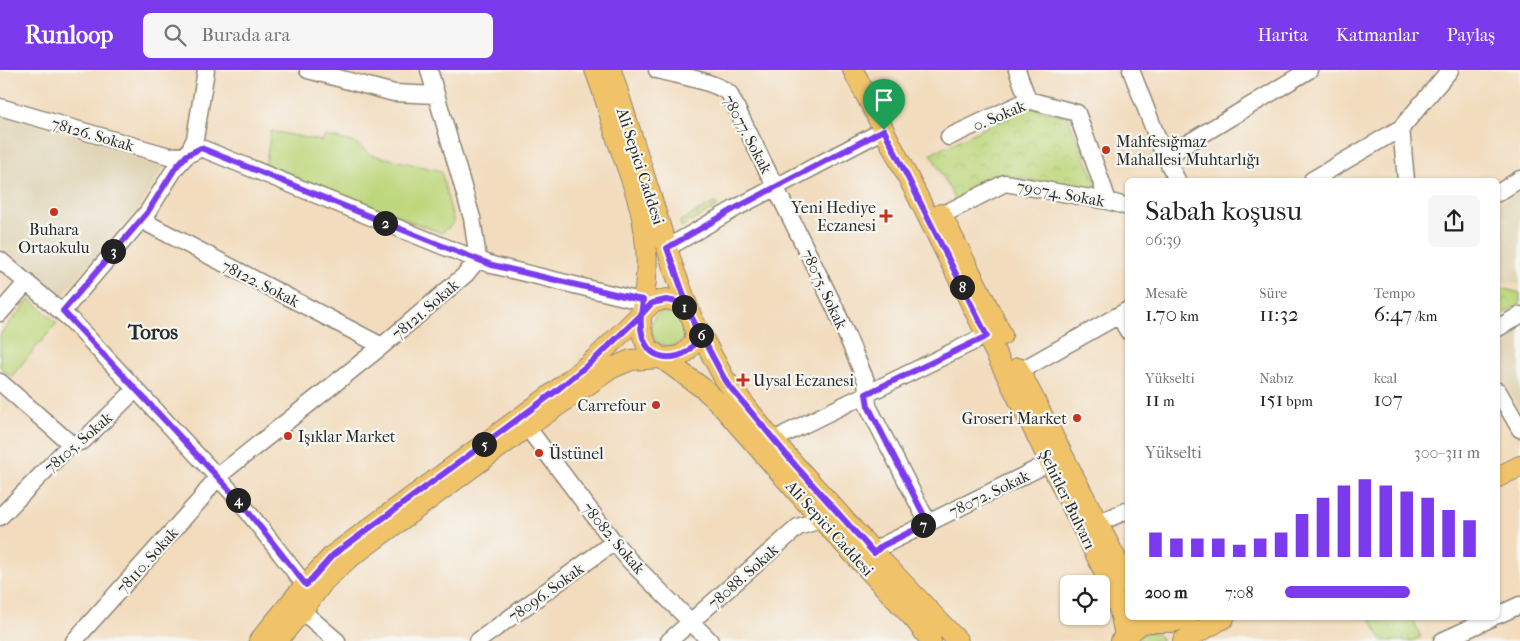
<!DOCTYPE html>
<html lang="tr">
<meta charset="utf-8">
<style>
:root{--surface:#fff;--page:#f6f6f6;--text:#202124;--muted:#757577;--accent:#7c3aed}
body{margin:0;font-family:"IM FELL French Canon",serif;background:var(--page);color:var(--text);height:100vh;display:flex;flex-direction:column;font-size:19px;white-space:nowrap}
*{box-sizing:border-box;margin:0}
p{font-size:16px;color:var(--muted)}
.icon{flex:none;width:28px;height:28px;fill:none;stroke:currentColor;stroke-width:2;stroke-linecap:round;stroke-linejoin:round}
.map{position:relative;flex:1;overflow:hidden}
.side{position:absolute;left:1125px;top:108px;width:375px;height:442px;display:flex;flex-direction:column;background:var(--surface);border-radius:8px;box-shadow:0 1px 4px #0004}
.side>*{flex:none}
.controls{position:absolute;left:1060px;top:505px;display:grid;gap:10px}
.controls a{display:grid;place-items:center;width:50px;height:50px;border-radius:8px;background:var(--surface);box-shadow:0 1px 4px #0004;font-size:25px}
.pin{position:absolute;display:grid;place-items:center;width:42px;height:42px;color:#fff;margin:-51px -21px;border-radius:50% 50% 50% 0;rotate:-45deg;box-shadow:0 0 5px #0007}
.pin .icon{rotate:45deg}
.km{position:absolute;width:25px;height:25px;margin:-12px;border-radius:50%;background:#222;color:#fff;font-size:14px;line-height:25px;text-align:center}
.round{display:grid;place-items:center;flex:none;width:52px;height:52px;border-radius:8px;background:var(--page)}
.head{display:flex;align-items:center;justify-content:space-between;height:85px;padding:0 20px}
h1{font-size:28px;font-weight:600;line-height:38px}
.metrics{display:grid;grid-template-columns:repeat(3,1fr);gap:8px;height:85px;padding:5px 20px}
.metrics div{display:grid;align-content:center}
.metrics b{font-size:21px;font-weight:600}
.metrics small{font-size:14px;font-weight:400}
.metrics p{font-size:14px}
.chart{height:140px;padding:10px 20px}
.chart p{display:flex;justify-content:space-between}
.chart svg{width:100%;height:90px;margin-top:5px;stroke:var(--accent);stroke-width:6}
ul{padding:0 20px;list-style:none;font-size:16px}
li{display:grid;grid-template-columns:80px 60px 1fr;align-items:center;height:38px}
li i{height:12px;border-radius:6px;background:var(--accent)}
header{display:flex;align-items:center;gap:30px;box-sizing:border-box;height:70px;padding:0 25px;background:var(--accent);color:#fff}
header strong{font-size:24px}
nav{display:flex;gap:28px;margin-inline-start:auto;font-size:18px}
.search{width:350px;height:45px;background:var(--page);display:flex;align-items:center;gap:12px;box-sizing:border-box;padding:0 18px;border-radius:8px;color:var(--muted);font-size:19px}
.map>svg:first-child{display:block}
</style>
<header>
<strong>Runloop</strong>
<div class="search"><svg class="icon" aria-label="search" viewBox="0 0 24 24"><circle cx="10" cy="10" r="6"/><path d="M15 15l6 6"/></svg>Burada ara</div>
<nav><a>Harita</a><a>Katmanlar</a><a>Paylaş</a></nav>
</header>
<div class="map">
<svg width="1520" height="571" viewBox="0 0 1520 571">
<defs>
<pattern id="park-crowns" width="20" height="18" patternUnits="userSpaceOnUse" patternTransform="scale(1.25)"><rect width="20" height="18" fill="#bdd77c"/><path d="M2 6a3 3 0 1 1 6 0M12 15a3 3 0 1 1 6 0" fill="none" stroke="#a3b96b"/></pattern>
</defs>
<rect width="100%" height="100%" fill="#f6f6f2"/>
<filter id="ink" filterUnits="userSpaceOnUse"><feTurbulence type="fractalNoise" baseFrequency=".02" numOctaves="2"/><feDisplacementMap in="SourceGraphic" scale="10" xChannelSelector="R" yChannelSelector="G"/><feConvolveMatrix kernelMatrix="1 2 1 2 8 2 1 2 1" color-interpolation-filters="sRGB"/></filter>
<filter id="wash" filterUnits="userSpaceOnUse"><feTurbulence type="fractalNoise" baseFrequency=".0096" numOctaves="4" result="noise"/><feDisplacementMap in="SourceGraphic" scale="20" xChannelSelector="R" yChannelSelector="G"/><feGaussianBlur stdDeviation="1.12" result="paint"/><feColorMatrix in="noise" values="0 0 0 0 0 0 0 0 0 0 0 0 0 0 0 0 0 1.4 0 .05"/><feComposite in="paint" operator="in"/></filter>
<g filter="url(#wash)">
<rect width="100%" height="100%" fill="#f2dcbd"/>
<path fill="#dfd3b4" d="M0,45l167,47 -29,47 -78,88 -60,-51z
M1520,122v93l-22,-5v-75z
M1520,260v81l-22,-42v-28z"/>
<path fill="#bdd77c" stroke="#748154" d="M271,61l51,10 3,-5c18,4 32,4 43,18l73,17 13,52 -12,10 -177,-65z
M714,133l3,1v3l-36,20 -1,-6z
M30,229l27,24 -46,54 -11,-10v-33z
M651 258a18 18 0 1 1 36 0a18 18 0 1 1-36 0Z
M1150,562l8,2 5,7h-25l4,-6z"/>
<path fill="url(#park-crowns)" stroke="#748154" d="M1028,37l40,10 32,75 -93,-16 -51,25 -25,-47z
M1498,217l22,6v11l-22,12z
M1370,548h42l9,19 -8,4h-31z"/>
</g>
<g filter="url(#ink)">
<g fill="none" stroke-linecap="round" stroke-linejoin="round">
<g stroke="#8e8474" stroke-width="19">
<path id="minor" d="M308,0l86,23 42,2
M657,0c20,5 56,11 72,23l107,217 30,71 2,25 60,117
M1017,0l11,30
M1131,0l31,80 15,30
M0,37l169,49 18,-1 14,-7 244,99 47,18 140,34h11
M1401,58l5,52
M949,67l79,-37 49,13 31,88
M1165,87l144,-87
M1312,110l89,-52 49,-58
M1498,123l22,-14
M942,145l63,-32 103,18 20,6
M141,150l241,126
M667,178l69,-40 148,-78
M0,190l72,61 166,178 67,86
M63,241l84,-98 29,-46 11,-12 8,-16 11,-69
M0,243l27,-31
M1119,245l9,16
M1498,258l22,-13
M1020,301l108,-61
M0,312l71,62
M1498,321l22,38
M527,357l87,115 16,19 80,80
M774,371l11,-7 202,-99
M0,447l71,-73 12,-3 52,-51
M1097,454l31,-14
M875,483l7,-7 169,-84
M302,541l35,30
M1498,545l22,-10
M74,571l126,-141 17,-23 165,-131 84,-72 12,-15 -6,-41 -43,-148
M478,571l136,-99
M669,571l129,-114 13,-4 8,-6
M1442,571l50,-23"/>
</g>
<g stroke="#8e8474" stroke-width="22">
<path id="major" d="M595,0c9,22 15,46 22,69 11,32 25,64 28,98 2,14 2,29 1,42 -2,27 -12,44 3,70l55,40 14,13 101,115 96,103 16,21
M611,0l62,197 19,51 32,60 41,53 30,34 86,95 77,81
M853,0l64,125 185,372 18,44 6,30
M941,144l61,121
M1018,298l110,214
M1498,407l22,-11
M259,571l46,-56 28,-30 223,-164 40,-33 56,-55 14,-4 12,3 6,5 8,11 4,19 -4,8 -8,9 -9,3 -44,3 -19,8 -85,59 -180,133 -23,21 -22,30 -25,30
M1121,571l18,-16 8,-3h25l16,-4
M1183,571l41,-23"/>
</g>
<use href="#minor" stroke="#fff" stroke-width="16"/>
<use href="#major" stroke="#f0c369" stroke-width="20"/>
</g>
</g>
<g fill="none" stroke-linecap="round" stroke-linejoin="round" filter="url(#ink)">
<g stroke="#fff" stroke-width="10">
<path id="route" d="M884,60l-148,78 -69,40 25,70 -8,-11 -6,-5 -12,-2 -14,3 -11,12 2,-15 -11,-2 -140,-33 -47,-18 -244,-99 -14,7 -11,12 -29,46 -84,98 175,188 68,86 27,-30 223,-164 40,-33 45,-43c-1,12 0,24 8,34 12,14 43,10 47,-12 1,-6 -2,-13 -4,-19l32,60 7,10 64,77 79,88 8,-7 46,-23 -60,-117 -2,-12 121,-58 -103,-206"/>
</g>
<use href="#route" stroke="#7c3aed" stroke-width="6"/>
</g>
<g fill="#c8321e" stroke="#f6f6f2" stroke-width="2">
<circle cx="1106" cy="80" r="5"/>
<circle cx="54" cy="142" r="5"/>
<path d="M883.5 138.5h5v5h5v5h-5v5h-5v-5h-5v-5h5z"/>
<path d="M740.5 302.5h5v5h5v5h-5v5h-5v-5h-5v-5h5z"/>
<circle cx="656" cy="335" r="5"/>
<circle cx="1077" cy="348" r="5"/>
<circle cx="288" cy="366" r="5"/>
<circle cx="539" cy="383" r="5"/>
</g>
<g text-anchor="middle" stroke-width="4.5" stroke-linejoin="round" paint-order="stroke">
<g font-size="16" fill="#2b2b2b" stroke="#f6f6f2">
<text transform="translate(999 45) rotate(-23)" y="6">0. Sokak</text>
<text transform="translate(93 64) rotate(16)" y="6">78126. Sokak</text>
<text transform="translate(748 64) rotate(62)" y="6">78077. Sokak</text>
<text transform="translate(641 96) rotate(72)" y="6">Ali Sepici Caddesi</text>
<text transform="translate(1061 123) rotate(10)" y="6">79074. Sokak</text>
<text transform="translate(261 213) rotate(27)" y="6">78122. Sokak</text>
<text transform="translate(825 219) rotate(65)" y="6">78075. Sokak</text>
<text transform="translate(425 239) rotate(-41)" y="6">78121. Sokak</text>
<text transform="translate(78 372) rotate(-41)" y="6">78105. Sokak</text>
<text transform="translate(989 423) rotate(-26)" y="6">78072. Sokak</text>
<text transform="translate(1068 429) rotate(64)" y="6">Şehitler Bulvarı</text>
<text transform="translate(830 458) rotate(48)" y="6">Ali Sepici Caddesi</text>
<text transform="translate(614 468) rotate(50)" y="6">78082. Sokak</text>
<text transform="translate(147 490) rotate(-48)" y="6">78110. Sokak</text>
<text transform="translate(743 506) rotate(-42)" y="6">78088. Sokak</text>
<text transform="translate(546 522) rotate(-36)" y="6">78096. Sokak</text>
</g>
<g font-size="16" fill="#2b2b2b" stroke="#f6f6f2" text-anchor="start">
<text x="1116" y="77">Mahfesığmaz<tspan x="1116" dy="18">Mahallesi Muhtarlığı</tspan></text>
<text x="876" y="143" text-anchor="end">Yeni Hediye<tspan x="876" dy="18">Eczanesi</tspan></text>
<text x="54" y="165" text-anchor="middle">Buhara<tspan x="54" dy="18">Ortaokulu</tspan></text>
<text x="753" y="316">Uysal Eczanesi</text>
<text x="646" y="341" text-anchor="end">Carrefour</text>
<text x="1067" y="354" text-anchor="end">Groseri Market</text>
<text x="298" y="372">Işıklar Market</text>
<text x="549" y="389">Üstünel</text>
</g>
<g font-size="21" font-weight="bold" fill="#2b2b2b" stroke="#f6f6f2">
<text x="153" y="269">Toros</text>
</g>
</g>
</svg>
<div class="controls">
<a><svg class="icon" aria-label="locate" viewBox="0 0 24 24"><circle cx="12" cy="12" r="6"/><path d="M12 2v4M12 18v4M2 12h4M18 12h4"/></svg></a>
</div>
<div class="pin" style="left:884px;top:60px;background:#1e9e55"><svg class="icon" aria-label="arrive" viewBox="0 0 24 24"><path d="M6 21V4h12l-3 4 3 4H6"/></svg></div>
<b class="km" style="left:684px;top:237px">1</b>
<b class="km" style="left:385px;top:153px">2</b>
<b class="km" style="left:113px;top:181px">3</b>
<b class="km" style="left:238px;top:430px">4</b>
<b class="km" style="left:484px;top:374px">5</b>
<b class="km" style="left:701px;top:265px">6</b>
<b class="km" style="left:923px;top:455px">7</b>
<b class="km" style="left:962px;top:217px">8</b>
<section class="side">
<div class="head"><div><h1>Sabah koşusu</h1><p>06:39</p></div><a class="round"><svg class="icon" aria-label="share" viewBox="0 0 24 24"><path d="M12 15V3M7 8l5-5 5 5M5 13v7h14v-7"/></svg></a></div>
<div class="metrics">
<div><p>Mesafe</p><b>1.70<small> km</small></b></div>
<div><p>Süre</p><b>11:32</b></div>
<div><p>Tempo</p><b>6:47<small> /km</small></b></div>
</div>
<div class="metrics">
<div><p>Yükselti</p><b>11<small> m</small></b></div>
<div><p>Nabız</p><b>151<small> bpm</small></b></div>
<div><p>kcal</p><b>107</b></div>
</div>
<div class="chart"><p><span>Yükselti</span>300–311 m</p>
<svg viewBox="0 0 160 44" preserveAspectRatio="none"><path d="M5 44V32M15 44V35M25 44V35M35 44V35M45 44V38M55 44V35M65 44V32M75 44V23M85 44V15M95 44V9M105 44V6M115 44V9M125 44V12M135 44V15M145 44V21M155 44V26"/></svg>
</div>
<ul>
<li><b>200 m</b>7:08<i style="width:64%"></i></li>
</ul>
</section>
</div>
